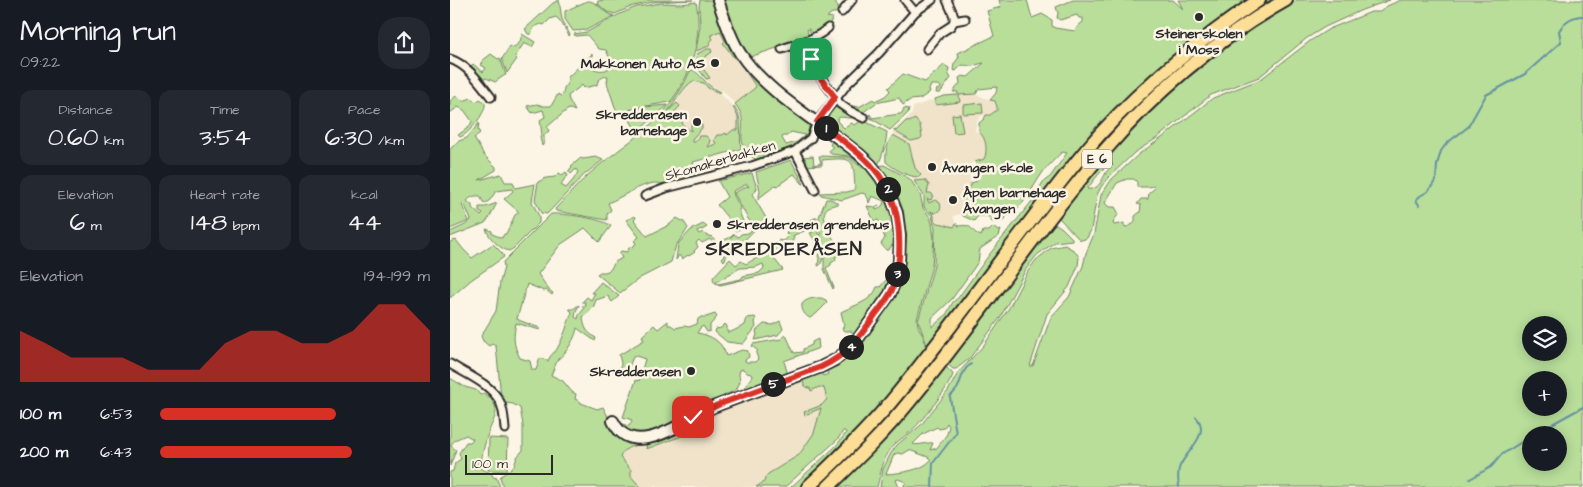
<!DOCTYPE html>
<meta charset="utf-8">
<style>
:root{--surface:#171b24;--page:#242831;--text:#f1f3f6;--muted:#9ea1a6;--accent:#d93025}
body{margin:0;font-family:"Architects Daughter",sans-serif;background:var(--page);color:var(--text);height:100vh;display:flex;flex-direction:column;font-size:19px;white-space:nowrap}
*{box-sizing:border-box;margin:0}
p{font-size:16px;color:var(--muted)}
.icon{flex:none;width:28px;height:28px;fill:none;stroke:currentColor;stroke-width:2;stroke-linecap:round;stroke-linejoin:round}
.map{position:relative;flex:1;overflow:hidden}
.details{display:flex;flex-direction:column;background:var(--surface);width:450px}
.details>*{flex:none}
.buttons{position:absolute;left:1072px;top:316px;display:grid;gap:10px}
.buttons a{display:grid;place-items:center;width:45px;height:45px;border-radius:50%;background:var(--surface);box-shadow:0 2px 12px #0003;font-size:25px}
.scale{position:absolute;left:15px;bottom:12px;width:88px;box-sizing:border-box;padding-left:5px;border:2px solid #2b2b2b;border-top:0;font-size:14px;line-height:18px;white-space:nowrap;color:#2b2b2b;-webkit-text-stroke:4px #fcf5e5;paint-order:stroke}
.pin{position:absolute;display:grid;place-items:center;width:42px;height:42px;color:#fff;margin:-21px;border-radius:10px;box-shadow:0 2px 8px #0006}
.km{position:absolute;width:25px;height:25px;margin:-12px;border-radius:50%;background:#222;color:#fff;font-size:14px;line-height:25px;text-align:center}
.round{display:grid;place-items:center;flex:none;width:52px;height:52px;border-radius:20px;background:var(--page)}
.summary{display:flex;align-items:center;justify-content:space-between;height:85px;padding:0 20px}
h1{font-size:28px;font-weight:600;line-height:38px}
.stats{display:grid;grid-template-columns:repeat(3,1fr);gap:8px;height:85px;padding:5px 20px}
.stats div{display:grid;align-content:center;border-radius:12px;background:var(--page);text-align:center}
.stats b{font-size:25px;font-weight:600}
.stats small{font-size:14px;font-weight:400}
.stats p{font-size:14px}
.chart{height:140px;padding:10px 20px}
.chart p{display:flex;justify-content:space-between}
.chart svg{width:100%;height:90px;margin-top:5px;fill:var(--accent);opacity:.7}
ul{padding:0 20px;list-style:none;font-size:16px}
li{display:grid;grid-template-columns:80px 60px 1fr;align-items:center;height:38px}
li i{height:12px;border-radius:6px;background:var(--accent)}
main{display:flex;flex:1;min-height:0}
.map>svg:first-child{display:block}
</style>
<main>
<section class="details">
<div class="summary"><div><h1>Morning run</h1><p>09:22</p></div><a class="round"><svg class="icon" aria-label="share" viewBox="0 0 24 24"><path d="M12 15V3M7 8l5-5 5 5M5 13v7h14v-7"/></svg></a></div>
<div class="stats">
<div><p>Distance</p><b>0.60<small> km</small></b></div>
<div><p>Time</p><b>3:54</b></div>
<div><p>Pace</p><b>6:30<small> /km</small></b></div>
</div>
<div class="stats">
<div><p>Elevation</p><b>6<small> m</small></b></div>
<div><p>Heart rate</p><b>148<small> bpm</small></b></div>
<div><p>kcal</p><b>44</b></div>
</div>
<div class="chart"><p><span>Elevation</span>194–199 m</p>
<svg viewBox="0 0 160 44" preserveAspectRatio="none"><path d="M0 44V19L10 25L20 32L30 32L40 32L50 38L60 38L70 38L80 25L90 19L100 19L110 25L120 25L130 19L140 6L150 6L160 19V44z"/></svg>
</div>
<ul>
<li><b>100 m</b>6:53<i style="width:65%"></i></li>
<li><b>200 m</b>6:43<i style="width:71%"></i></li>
</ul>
</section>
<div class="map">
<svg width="1133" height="487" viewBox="0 0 1133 487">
<rect width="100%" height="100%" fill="#fcf5e5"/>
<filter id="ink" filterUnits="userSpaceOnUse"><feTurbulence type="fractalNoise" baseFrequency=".02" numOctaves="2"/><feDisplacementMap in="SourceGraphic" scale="10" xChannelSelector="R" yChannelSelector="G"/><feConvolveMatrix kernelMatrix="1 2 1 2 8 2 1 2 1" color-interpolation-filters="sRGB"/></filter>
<g filter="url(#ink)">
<path fill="#f0e3ca" d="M270,31l14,27 4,2 6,8 2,5 10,14 -21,17 -11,-12 -14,-7 -16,-22 4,-24z
M243,81l11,2 4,5 14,7 13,14 3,8v15l-3,6 -29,10 -56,-21 27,-25 10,-17z
M504,94h20l20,7 3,6 -3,6 -13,3 -5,7 -1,8 7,2 2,3 3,18 -5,6 -11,3 -1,5 1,18 -9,5 3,22 -12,3 3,7 -2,4 -19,2 -3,-13 -8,-9v-11l-9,-15 -4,-5 -23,-12 -2,-4v-4l8,-26 18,-16 1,-7 31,-11z
M365,374l10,14 2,10 -5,7 -8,28 -15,22 -31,19 -4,8 -8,5h-100l-1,-2 -4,2h-10l-6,-6 -15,-24 2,-5 5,-4 40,-11 13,-6 27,-17z"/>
<path fill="#b8de9a" stroke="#728462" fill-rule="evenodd" d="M109,0l3,19 8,16 -1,1 -8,-14 -5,-5 -6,2 -6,6 -3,-1 -7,3 -3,7h-3l-3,-5 28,-26z
M155,0h88l-40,2 -20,4 -18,8 -8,-2 -10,-9 1,-2z
M250,0h15l23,60 -4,-2 -11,-15 2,-2 -5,-10 -9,4 2,4 -3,3 -1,4 -13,5 4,-25 -1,-20z
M271,0h114l4,10 -3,3h-4l-5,4 6,1 -4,7 -17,11 -3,-7h-2l2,8 -59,20 8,10 16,15 -2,2 -29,-31z
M549,0h28l5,18 10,-4 10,6v6l3,2 20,3 3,-5 5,-4v-4h-4l-2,-3 -17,5 -3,-2 1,-5 -2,-6 17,-7h100l10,9 -5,-9h71l-78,58 -243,289 -10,-26 16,-55 1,-38 -3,-12 -8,-9v-11l-10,-15 11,-1 4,5 -2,8h4l2,2 -2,5 -4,-1 2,4 6,-3 5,3c2,5 0,8 -5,10l-5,-2 4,4v5l3,3c6,0 11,3 17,4l2,-4 3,3c15,-3 11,6 22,10l2,-5h6l4,-4 5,4 3,-1 -2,6 -19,13 -2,13 -26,37 -20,19v9l14,-12 7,-13 5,-4 31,-43 43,-54 11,-19 7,-5 17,-24 -5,-1c-6,6 -13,13 -19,20 -11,15 -19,37 -37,44l-3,5 -11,1 -4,-6h-10l-4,5 -11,-5 -1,-2 3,-1 -3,-22 9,-5v-3l6,-2 -2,-8 3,-5 -3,-6 9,-3c4,-8 2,-22 -5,-27v-9l5,-4 2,-4h4l7,-5v-3l-2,-6 -5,-1 6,-7 1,-6 -18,2 -3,5 -17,1 1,7 -24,3 -1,-6 9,-3 14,-1v-3h-5l7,-9 -1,-5 3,-2 6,1 16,-14c-4,0 -8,3 -12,3 -10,0 -8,-4 -16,5l-3,-1 1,-6 5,-7 -1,-4 36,-17 -7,-25 14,-4z
M816,0h12l-54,36 -189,191v-3l32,-45 73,-81 98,-80z
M847,0h93l-28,10 -37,17 -18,11 -48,39 -48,18 -54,43 -23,15 -25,24 -8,10 -4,8 -6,35 -4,8 -5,2 -3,-1 -19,-20 -1,-3c22,-28 43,-57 68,-82 51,-52 107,-96 170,-134zM661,162l2,3c-2,2 -4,4 -6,6 -5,8 -8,20 -20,18l11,-14z
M951,0h182v487h-680l3,-5 -8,-3 -2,1 3,7h-19l3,-18 8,-16 6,-8 24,-20 27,-34 10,-18 26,-28 25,-37 19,-37 8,-11 15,-12 14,-3 10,6 4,6 -1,9 -9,21 -22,27 -17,52h3l18,-49 18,-20 14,-31 3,-13 8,-19 7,-39 11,-16 27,-25 24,-17 50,-39 48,-19 49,-38 19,-12 42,-17h9l7,-6zM677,179h7l3,3v5h12l4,-1 2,2 -6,5 -1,6h-7l-4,5 4,1 -1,7 -5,4v5l-2,3 -6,3 -3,-1v-3l-9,2 -2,-1 1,-4 5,-6 -4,-7h-6l-4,-4 12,-20zM1081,325h28v27h-28zM1081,380h28v28h-28zM497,423l2,3 -2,8 -10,14 -7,2 3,-7c-6,-1 -14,3 -20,1l10,-10 14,-7 2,2 5,-1zM1081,435h28v27h-28zM459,450l19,7 3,3c-9,11 -32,13 -45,14l8,-19 3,-2 6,1z
M137,1c10,-1 16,12 27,15l-28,14 -13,1 -8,-12v-8z
M246,2c7,33 -4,74 -26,100l-29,5 -24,6 -10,-30 1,-7c-5,0 -11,4 -11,9l-13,3 -2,-3 -14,11 1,4 6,11 -5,-2 -3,1 -20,17 2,4 -5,4v8l-2,3 -2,-9 2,-2 -2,-15 5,-3 -2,-7 -11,3 -5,-7 10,-2 6,2h8l7,-12 3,2 2,-2 1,-6 4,-6v-5l24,-23 1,14c4,3 11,3 15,1v-4l3,-4 -5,-11 -7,-1 -12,-14 -12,1 -1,-2 13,-2 31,-17 18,-8 26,-4 20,1z
M72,34l13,8 -3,5 -8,-4 -9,14 2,2 -10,14 -5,-14 8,-13 3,2 7,-6z
M257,49h4l1,3 -14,10 12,16 -4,1 -12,-16 3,-9z
M41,54l7,5 2,-1 6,17h-1l-10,7 -9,-4 -3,2 -19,-18 1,-2 6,6 2,-2 10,8 3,-4 -5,-3 1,-4z
M494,65l5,3 -1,5 3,5 -11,15h-4l1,-4 2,1 2,-2 -2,-3h-8l-2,5 1,2 -10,7 -10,1 -7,5 -4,-7 -23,5 -14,10 -15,-8 12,2 14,-8 2,2 10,-5 5,-5 -2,-3 15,-14 22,8z
M295,67l63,54c8,25 -32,34 -50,40 -31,-18 -4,-35 -23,-57l21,-17 -12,-18zM341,132l14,3 -8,7 -11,3 -4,-7 1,-2h4z
M243,70c11,7 12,15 27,22l-1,1 -11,-5 -4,-5 -11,-2c-10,6 -16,20 -25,30l9,-8 3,3 -10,11 5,-2 6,3 2,7 8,6v-7l3,-1 1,3 4,-3 3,2v3l-10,11v3h3l4,-6h7l4,4 -2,7 8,-3 -2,-4 3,-5h5l4,-2 1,2 6,-5h5v-13l-5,-10 1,-1c10,12 5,28 7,43l-48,13 3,10 -4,5 -3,-6 -5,2 1,6 -5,3 -3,-10 -8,3 2,8c-7,2 -10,0 -17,0 -15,2 -32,14 -46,20l3,7 -4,4v6l-51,-9 -1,-2c11,-11 21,-23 33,-34 37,-33 82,-55 102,-104z
M6,96h2l5,5 8,-3 5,4 4,-3c3,2 5,2 5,6 0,9 -17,30 -25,32l-2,-2 11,-8 3,-6 -8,-11 -6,-3 -8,6v-12z
M532,103l1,10 -20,1v-9z
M218,105l-31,27 -9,-15v-6l17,-4z
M383,106h4l18,10c-6,5 -12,-1 -17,2l-1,3 7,7 4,-2 3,-3 4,2 7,-5 25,12 -2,15 -7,19 6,-1 26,14 10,15 3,14 7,9 2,6 2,15 -2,28 -15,53 1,7 5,10 4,13 -60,72 -67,66h-9l45,-41 10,-13 -1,-2h-2l-5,8 -53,48h-29l8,-5 1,-4 3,-4 31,-19 15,-22 7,-25 -16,7 -1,-3 18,-7 5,-6 -3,-11 -5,-1 -8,4 -1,-3h-2l-4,-3 -1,-4 -11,4 -1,-3 29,-10 3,4 5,-2 -2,-5 7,-4 65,-85 -5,-87 -68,-70 -1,-5z
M454,108l5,1 -1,4 -18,17 -21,-13 1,-3 2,4 28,-4 2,-1z
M510,114l3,18 -9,1 -2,-18z
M465,119l5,6 2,12 -2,2 -9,2 -17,-10v-1l2,1 10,-10 3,1z
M29,123l-1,7 2,3 -6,5 10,17 12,12v3l-17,10 22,-6 4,8h8l2,6 20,-4 -3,18 7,14v7l-25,25 -5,3c-9,-2 -20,-13 -23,-22l6,2v3l10,4 2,-4h2l9,-19 3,-2v-2l-14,-12 9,-8 -1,-2 -16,2 -6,9 -4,3 -3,-1 -3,-6c-5,-1 -11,2 -13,5l5,4v3l9,8 2,-2 -4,-2v-5h7l11,-4 -8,15 -4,5 -35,14v-5l15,-7 6,-5 -7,-17 -2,2 7,16 -19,8v-80l9,-8 8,-3z
M443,135l16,9 6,24 6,7 -2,2c-11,0 -25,-8 -33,-15 -1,-9 1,-20 7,-27z
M383,139l38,30 23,42 2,33 -5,2 -2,4h-3l-5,-6 4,-6 -7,-18 -4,1 -7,-15 8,1 4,-2 -4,4 2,1 6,-5 1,-4 -12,-5 -3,7 -1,-5 -3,-4 -3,-1 -20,7 -21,-5 -1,-2 27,-1 8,-2c-2,-32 1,-33 -33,-30v5l-17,1 -3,-9 11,-1 1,9 7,-2 -2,-7 29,1 15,11 6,2 -20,-14 -18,-2 -2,-4 4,-3 -3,-2z
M146,157l7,3 -18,14 -38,40 -6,-1 -6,-13 3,-18 8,-4 9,-1 4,-4 3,2 4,-3 2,4 -3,2 -4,7 5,3 8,-9 4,-7 -2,-3 -5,5 -2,-2v-2l3,-3 -1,-1 10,-8 2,1z
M341,160l13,24h-1l-9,-10 -17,12 -1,-1 -17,13 -1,2 2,-9 -4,-19z
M302,173l5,15 -2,4 -3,2 14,24 -33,34 -4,1 -7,-8v-4l9,-4 3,-3 4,3 3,-3 7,-1 4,-3 1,-6 -5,-5 -14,-26 13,-7 2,1 -2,-3 -14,7 1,5 6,11 -1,4 5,13v3l-9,4 -4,-9 -14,-17 10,-8 -9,-16z
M376,199h5l8,5c-5,1 -12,2 -14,7 -4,7 9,31 14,36l11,-4v5l-11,4 1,3 -5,2 1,3 -5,3v2l-5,3 8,20 -1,1 -9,-20v-19l-5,-22v-11z
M101,214c11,-1 54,5 60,12l-12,16 -14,-14 -25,17 -22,29 11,16 4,3 -1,2 -6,-5 -2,1 -17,-7 -10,35 4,2 19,7v2l-24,-7c-3,15 -3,21 4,35l10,3 2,9h4l4,-12 8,3c2,-6 6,-8 9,-12 7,-12 10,-24 15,-37l-3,-3h4l6,-4 -3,6 -1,6 3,2 1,-4 5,-6 -2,-3h4l-1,-4h-3l5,-5 4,3 4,-7h-4l10,-11 18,14 -7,6 -4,-6 -12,4 -3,8 -10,9c1,10 3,15 13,21l-1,3 -18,-13c-1,9 -11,26 -19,31l-7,16 12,6 9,11 4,2 -1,5 6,3v1l16,6 6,-2 9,17 28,17 1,4c-10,0 -17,4 -21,12l11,13v6l4,5 6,6h-138l-3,-10 14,-11 3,-9 6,-7v-25l-3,-17 -7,-4 -8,-1 -4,-6 -5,-51 -4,-2 -3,2 -6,-5 -2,-5 15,-25 4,-29 4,-15 -1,-5z
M185,216l1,2 -2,2 13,16 22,-11 8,-7 7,4 4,6 -5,8 -7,9 -5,17 -31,16 -20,15 -23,-19 3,-2h5l5,-2 5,-8 7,-4 -3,-5 2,-2 6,1 2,-4 5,-2 2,-3 -2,-2 5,-4 -13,-17z
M367,217c0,7 0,14 2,21 2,10 7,18 1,27l-2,1 1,-7 -1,-4 4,-3 -12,-19 3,-1 -1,-5 4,-7 -1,-1c-6,4 -12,6 -19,10l1,1 5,-1 5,1 -13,5 -1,2 1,1 -2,4 -20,14 11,14 -58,14 -5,1 -6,-3 -1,-4 1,-2 16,-17 6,6 5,-4 5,3c11,-7 27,-12 33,-24 5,2 7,-1 10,-4l-3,-3 1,-2zM313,264l1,4 -5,5 -16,3 -2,3 -23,5 -2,-2 24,-14 16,-1z
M253,224l4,3 -5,3 -1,-1 -4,2 2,3 4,-2 4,4h4l16,20 -3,5 -2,-3 2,-2 -14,-17 -8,4 -3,-3 -3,3 2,4 -4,4 1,1 -6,4 -1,-1 -6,4 -3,-4 -3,5 2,-16 13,-14z
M606,224l6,4 10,10v2l-17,2 -18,13 -11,14 -26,49 -31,41 -13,10h-3l-6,-5 103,-137z
M6,240l7,9 9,9 21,-14 9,9 2,4 -33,23 -21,18v-56z
M442,273h1c3,17 -31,58 -43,72l-5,4 -2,-1 -2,-2h4l3,-2v-3l5,-7 -2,-3h-7l-2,-2 2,-4 -3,-13c13,-7 31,-10 36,-25h3z
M371,298l5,2 1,3 -11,11 -6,4c-5,-2 -9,-8 -8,-14 5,-6 12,-6 19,-6z
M265,314l2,3 -7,8v6l-3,1 -4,-6 -3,2 -3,5c14,2 26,9 29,23l16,-6 6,1 1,6 -4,3 1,2h9l3,-3 -2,-6 2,-2 -6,-5 1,-2 28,-5 5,-4 8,18 9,-1v-3l9,-4v-3l6,-3 1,9 -35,13 4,14 -41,16 -2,-4 7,-11 -1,-2 -4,-1 -4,-4 -3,1 -1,4 1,8 -4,8 -11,5 -2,3 -53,31 -38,7 -12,-12 1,-1 7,3 2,-1 2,-5 -9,-3 13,-37 3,1 6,-22 -9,-3 -3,1 -7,17 -6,-2 1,-9 -2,-8 25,-15 -2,-4 12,-11 4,4 10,-8v4h3l4,3 9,-2 5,1 8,-3 1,-5 3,-2h5z
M305,317l1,2 -1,4 1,4 -13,17 -16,-2 -12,-10 1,-3 5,-1 4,-4 2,2v6h4l14,-7 2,-7z
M330,321l3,8 -5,6 -23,5 2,-5 -1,-4 8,-7 9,1z
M483,356l5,4 -28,35 -87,92h-10z
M495,366l8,8c-2,11 -34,51 -44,59 -6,5 -12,8 -17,14 -10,13 -11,26 -15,40h-40z
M0,378l15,9 11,3 4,5 4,-2c20,16 10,23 4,41 -4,12 -7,23 -7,35l10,4 3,5 2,-1 4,10h-50v-15l3,-1 2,-8 6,-4 -2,-6 7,-11h4l3,-3 -7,-4c-6,3 -13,4 -15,11l5,4 -6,16z
M238,425l4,5 -10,6 -36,13 1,-6 20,-6z
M39,438l19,1 -1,32 -19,-1z"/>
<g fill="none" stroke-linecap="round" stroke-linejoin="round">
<path stroke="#6692a1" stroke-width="2" d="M969,205l-3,-5 4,-4 7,-4 5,-6 4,-7 1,-14 4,-14 6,-8 21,-16 18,-32 39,-21 36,-32 -2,-11c5,-9 13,-15 24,-15
M1082,435l51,-28
M1020,479l21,-12 10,-12 30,-19
M482,487l1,-24 23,-30 -6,-36c2,-3 7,-7 8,-10 4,-9 4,-17 13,-23
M729,487c-1,-7 -2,-17 2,-23 7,-14 30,-31 15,-47"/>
<g stroke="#2b2b2b" stroke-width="11">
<path id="street" d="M455,0l10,12
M392,12l10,-12
M504,21l11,-2
M355,42l12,30 23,32 10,7 14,7
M332,49c16,-6 33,-9 46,-21
M477,49l13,-16 11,-7 3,-5v-5l-7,-16
M0,59c18,6 30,24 41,38
M345,151l20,39
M195,196l21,-8 86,-22 43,-15 16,-13 6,-16 31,-39 31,-30 36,-41 17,-12
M0,364c16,10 41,20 50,38 4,8 4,17 5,27"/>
</g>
<g stroke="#2b2b2b" stroke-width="14">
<path id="secondary" d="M163,421c20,42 74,-2 100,-14l108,-40 14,-7 12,-9 8,-8 35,-49 6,-15 3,-19 1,-24 -3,-23 -8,-21 -8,-14 -10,-13 -12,-11c-38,-31 -93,-61 -119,-101 -10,-16 -16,-35 -22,-53"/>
</g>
<g stroke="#2b2b2b" stroke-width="16">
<path id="highway" d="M358,487c32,-30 64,-61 91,-95 44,-54 85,-110 127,-165 24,-32 48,-64 75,-94 47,-51 101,-95 158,-133
M378,487c28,-27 56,-54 81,-85 68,-82 127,-173 197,-253 51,-59 113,-111 180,-149"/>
</g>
<use href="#street" stroke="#fcf5e5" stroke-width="7"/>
<use href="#secondary" stroke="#fcf5e5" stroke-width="10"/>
<use href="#highway" stroke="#fcde96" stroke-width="12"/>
</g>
</g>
<g fill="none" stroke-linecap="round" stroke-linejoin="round" filter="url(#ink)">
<g stroke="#fff" stroke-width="10">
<path id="route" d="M243,417l27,-13 101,-37c25,-11 39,-30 54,-52 6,-8 13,-16 17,-25 5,-10 6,-22 7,-33 2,-35 -4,-66 -28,-92 -16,-17 -36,-30 -54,-43l18,-25 -14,-18 -10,-20"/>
</g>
<use href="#route" stroke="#d93025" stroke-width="6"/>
</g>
<g fill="#2b2b2b" stroke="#fcf5e5" stroke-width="2">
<circle cx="749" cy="17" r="5"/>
<circle cx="265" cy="63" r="5"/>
<circle cx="247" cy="122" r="5"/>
<circle cx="482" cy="167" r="5"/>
<circle cx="503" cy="200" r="5"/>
<circle cx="267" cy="224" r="5"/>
<circle cx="241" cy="371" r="5"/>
</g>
<g text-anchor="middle" stroke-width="5" stroke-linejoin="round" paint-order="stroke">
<rect fill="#fcf5e5" stroke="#6a6863" stroke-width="1" x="632" y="149.5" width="30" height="19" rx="4"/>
<g font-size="12" font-weight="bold" fill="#2b2b2b">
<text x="647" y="163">E 6</text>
</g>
<g font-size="14" font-weight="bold" fill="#2b2b2b" stroke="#fcf5e5" text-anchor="end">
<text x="749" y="38" text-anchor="middle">Steinerskolen<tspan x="749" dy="16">i Moss</tspan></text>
<text x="255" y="68">Makkonen Auto AS</text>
<text x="237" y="119">Skredderåsen<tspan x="237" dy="16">barnehage</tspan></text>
<text x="492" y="172" text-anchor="start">Åvangen skole</text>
<text x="513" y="197" text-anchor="start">Åpen barnehage<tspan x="513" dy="16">Åvangen</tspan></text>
<text x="277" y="229" text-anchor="start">Skredderåsen grendehus</text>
<text x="231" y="376">Skredderåsen</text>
</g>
<g font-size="14" fill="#2b2b2b" stroke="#fcf5e5">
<text transform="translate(270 160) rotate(-16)" y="5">Skomakerbakken</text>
</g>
<g font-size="19" font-weight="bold" letter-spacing="1" fill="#2b2b2b" stroke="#fcf5e5">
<text x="334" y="255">SKREDDERÅSEN</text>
</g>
</g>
</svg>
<div class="buttons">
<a><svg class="icon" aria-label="layers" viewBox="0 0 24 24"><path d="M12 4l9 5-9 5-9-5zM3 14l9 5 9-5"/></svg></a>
<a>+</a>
<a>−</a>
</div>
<div class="scale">100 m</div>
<div class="pin" style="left:361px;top:59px;background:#1e9e55"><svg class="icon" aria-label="arrive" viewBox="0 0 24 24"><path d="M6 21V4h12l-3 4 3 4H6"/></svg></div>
<div class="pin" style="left:243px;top:417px;background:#d93025"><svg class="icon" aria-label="check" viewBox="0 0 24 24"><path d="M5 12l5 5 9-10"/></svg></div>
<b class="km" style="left:376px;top:128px">1</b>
<b class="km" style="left:438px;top:189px">2</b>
<b class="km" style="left:447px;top:274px">3</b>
<b class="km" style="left:401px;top:347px">4</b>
<b class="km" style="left:323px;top:384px">5</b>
</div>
</main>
